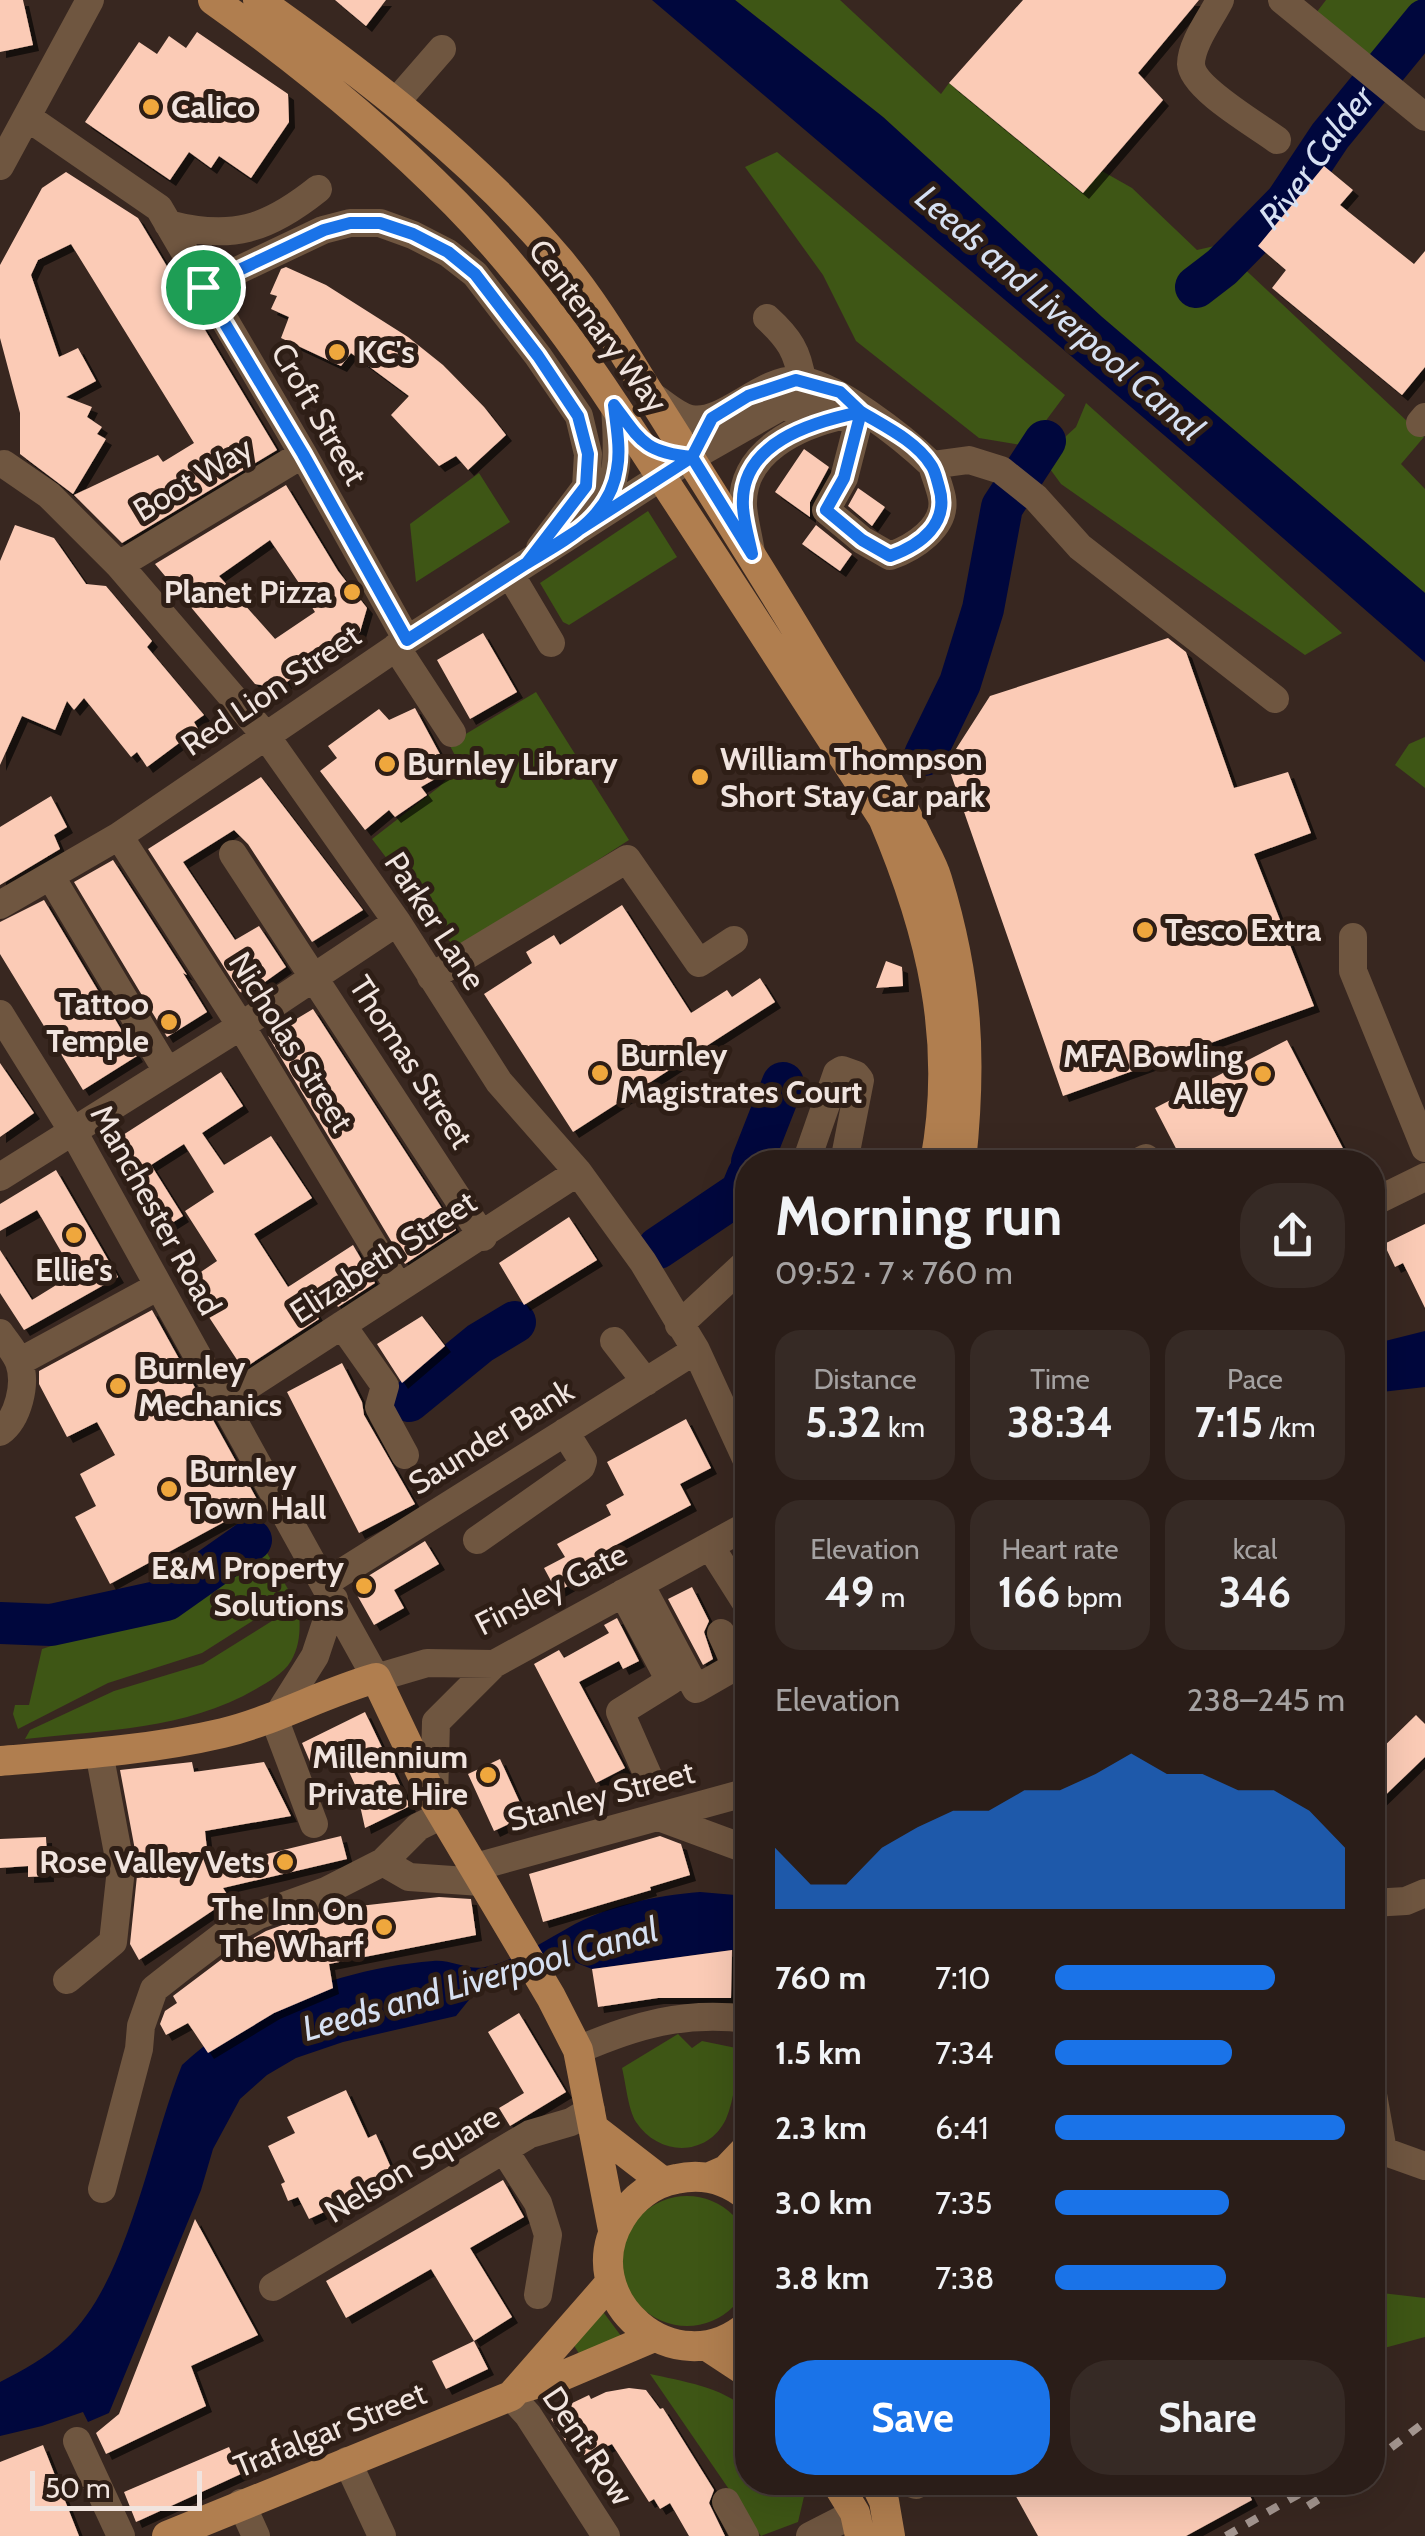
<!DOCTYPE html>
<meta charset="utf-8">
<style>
:root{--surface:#2a1d18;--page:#362a25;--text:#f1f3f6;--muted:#a5a2a2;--line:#463b37;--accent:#1a73e8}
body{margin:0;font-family:Cabin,sans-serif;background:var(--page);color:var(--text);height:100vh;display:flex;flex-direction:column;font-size:38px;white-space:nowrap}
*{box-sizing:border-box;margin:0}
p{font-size:32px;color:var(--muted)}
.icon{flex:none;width:55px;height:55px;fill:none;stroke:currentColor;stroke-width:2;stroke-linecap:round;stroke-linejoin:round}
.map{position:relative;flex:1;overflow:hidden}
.drawer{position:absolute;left:735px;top:1150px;width:650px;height:1345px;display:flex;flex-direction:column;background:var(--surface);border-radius:40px;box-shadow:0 10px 40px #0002,0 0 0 2px var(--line)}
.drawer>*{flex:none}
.scale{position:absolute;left:30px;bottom:25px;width:172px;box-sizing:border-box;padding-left:10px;border:5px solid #f0e4df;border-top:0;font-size:28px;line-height:35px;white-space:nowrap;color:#f0e4df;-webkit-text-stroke:8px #2e1e16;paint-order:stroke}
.pin{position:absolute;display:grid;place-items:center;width:85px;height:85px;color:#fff;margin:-42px;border:5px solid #fff;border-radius:50%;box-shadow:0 2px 10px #0007}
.round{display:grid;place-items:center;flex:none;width:105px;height:105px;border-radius:40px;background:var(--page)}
.summary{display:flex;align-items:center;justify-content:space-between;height:170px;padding:0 40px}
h1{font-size:55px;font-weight:800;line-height:75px}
.metrics{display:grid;grid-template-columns:repeat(3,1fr);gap:15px;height:170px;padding:10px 40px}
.metrics div{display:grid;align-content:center;border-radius:25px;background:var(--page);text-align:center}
.metrics b{font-size:42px;font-weight:800}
.metrics small{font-size:28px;font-weight:400}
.metrics p{font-size:28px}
.chart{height:280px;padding:20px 40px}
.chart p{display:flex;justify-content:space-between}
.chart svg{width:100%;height:180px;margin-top:10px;fill:var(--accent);opacity:.7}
.primary-button{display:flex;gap:20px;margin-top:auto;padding:20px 40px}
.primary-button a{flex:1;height:115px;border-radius:40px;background:var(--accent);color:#fff;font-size:40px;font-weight:800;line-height:115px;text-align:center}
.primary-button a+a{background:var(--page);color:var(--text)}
ul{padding:0 40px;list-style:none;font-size:32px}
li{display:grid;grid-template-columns:160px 120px 1fr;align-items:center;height:75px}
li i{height:25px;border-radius:12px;background:var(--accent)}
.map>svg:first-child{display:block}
</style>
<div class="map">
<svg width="1425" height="2536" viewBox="0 0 1425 2536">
<defs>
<filter id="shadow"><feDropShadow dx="6" dy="6" stdDeviation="0" flood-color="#0009"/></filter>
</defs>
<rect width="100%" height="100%" fill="#382720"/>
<path fill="#3e5615" d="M735,0h105l101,94 8,-11 133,110 20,-22 30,17 65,62 22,-5 205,192 -23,27 24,25v104l-323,-276 -219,-200z
M1326,0h96l-50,66 -59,-49z
M777,152l288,243 -38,51 -48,-8 -123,-97 -33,-66 -78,-108z
M1086,403l256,230 -37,22 -244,-171 -19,-26 34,-31z
M479,473l31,49 -94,60 -6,-58z
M648,511l29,46 -108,68 -6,-3 -23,-39z
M536,692l93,148 -172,111 -85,-112 67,-52 21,-22 -11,-21z
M1425,737v51l-30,-23 14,-21z
M267,1553l25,43 -90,57 -94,30 -90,46 -5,-15 2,-9h14l13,-56 120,-39z
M291,1609h8c1,18 2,35 -8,52 -8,13 -23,21 -35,28 -70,41 -153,41 -231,50l5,-9 84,-39 89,-27z
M678,2034l14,14 10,-7 39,8c-5,21 -6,50 -15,70 -18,38 -67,38 -90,3 -8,-13 -10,-38 -14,-54z
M622 2261a65 65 0 1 1 130 0a65 65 0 1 1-130 0Z
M1373,2292l52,6v39l-52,14z
M601,2309l26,35 -44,16 -10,-16z
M650,2374c31,7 73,13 97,36l1,72 55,1 3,5 -8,34 -37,14z"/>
<path fill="#00073d" d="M652,0h83l148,117 219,200 323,276v69l-227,-198z
M1425,1331v56l-52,6v-49z
M700,1892l47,4v55l-15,-1 -140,19 -28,-11 -61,21 -30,16 -17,21 -113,26 -47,16 -29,17 -27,24 -27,50 -12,41 -92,223 -21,9 -5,-10 -41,14 -42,10v-54c23,-12 46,-24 65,-42 64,-59 84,-194 117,-275 65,-61 161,-97 251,-104 17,-2 36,10 52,6 29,-6 58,-25 83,-39 40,-23 86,-32 132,-36z"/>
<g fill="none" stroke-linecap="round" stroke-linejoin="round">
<g stroke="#00073d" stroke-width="42">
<path id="s1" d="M1196,287l26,-20 64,-65 44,-66 95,-116"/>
<path d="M925,755l35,-72 23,-74 19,-102 43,-66"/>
<path d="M752,1162l31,-79"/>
<path d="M658,1248l83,-56 7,-17"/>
<path d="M409,1401l71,-58 35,-21"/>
<path d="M0,1623l51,2 115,-25 85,-60"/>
</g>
</g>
<path fill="#fbcbb6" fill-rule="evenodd" filter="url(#shadow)" d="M0,0h23l10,45 -33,7z
M335,0h51l-20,26z
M1023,0h176l-61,73 25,27 -80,93 -134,-110z
M197,32l91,62 1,28 -38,56 -32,-22 -8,12 -22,-16 -19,28 -85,-58 54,-80 18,12 12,-18 17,12z
M1324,166l29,24 -13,15 74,59 11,-13v116l-23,28 -130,-107 14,-18 -28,-24z
M66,172l72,46 139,232 -155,93 -48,-48 84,-40 5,7 31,-19 -123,-199 -33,16 -7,15 28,82 19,-9 18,33 -30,16 26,10 -5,10 15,10 -5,7 9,5 -33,55 -53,-40v-41l-20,-75v-73l42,-77z
M286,267l40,18 82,52 35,28 41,42 22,28 -38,35 -12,-14 -17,10 -48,-51 18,-19 -58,-43 -10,13 -60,-28 8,-21 -18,-8 6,-13 -7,-2 11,-25z
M804,449l25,18 -19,35v15l-35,-25z
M286,485l52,86 29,37 -7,24 -82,56 -23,-4 -100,-120zM270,540l35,52 -2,1 12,19 -40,27 -56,-63z
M858,488l27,19 -13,19 -24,-20z
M15,525l39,13 32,46 20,2 46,55 -5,6 57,68 -10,7 4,7 -51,38 -10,-15 -6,5 -47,-59 -10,12 -7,-9 -12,29 -33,-14 -22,49v-204z
M816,525l36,29 -12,17 -38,-27z
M483,633l34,59 -47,27 -33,-59z
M1168,638l18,14 48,136 54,-16 23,61 -57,21 60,152 -251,90 -116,-333 43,-67z
M415,708l34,63 -28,16 6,8 -32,22 -6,-7 -24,20 -45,-59 17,-13 -9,-12 51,-37 10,11z
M261,777l102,133 -51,32 -64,-98 -14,-14 -51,32 52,78 24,-14 27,41 -38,27 -8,-2 -92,-143z
M51,796l16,31 -13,8 6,14 -60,36v-58z
M113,860l74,115 -4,-2 24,39 -40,25 -93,-155z
M44,900l93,156 -54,34 -83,-136v-32z
M622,905l69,108 36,-23 5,7 28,-19 15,24 -202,130 -89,-138 48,-31 -6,-11 28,-17 6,10z
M886,961l16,6 1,19 -27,2z
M313,1009l143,221 -51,34 -137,-228z
M1287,1040l63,122h-167l-28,-54z
M0,1063l34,50 -34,24z
M221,1072l22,34 -41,27 22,32 47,-29 41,62 -58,36 34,53 65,-42 22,38 -37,24 -8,-12 -18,11 7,13 -76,50 -57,-87 31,-21 -32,-50 29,-19 -30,-48 -33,21 32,51 -19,12 -52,-86z
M56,1170l62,107 -94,53 -24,-37v-43l32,50 42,-26 -37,-64 -37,21v-27z
M569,1217l28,43 -73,45 -25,-42z
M1425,1224v84l-22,-45 -8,4 -11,-23z
M152,1310l107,193 -149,81 -35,-67 21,-11 -16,-32 35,-19 -18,-33 -30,15 -28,-53v-13z
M422,1316l23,30 -43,37 -25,-39z
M342,1363l20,39 2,13 51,89 -56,29 -72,-141z
M686,1419l25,49 -31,16 11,21 -92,49 6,11 -48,27 -13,-24 21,-11 -8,-13 54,-29 -5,-10 18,-10 -17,-33z
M425,1541l14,23 -45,26 10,18 -30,17 -22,-39z
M692,1587l17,34 -5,11 9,27 -10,6 -35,-66z
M617,1618l22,43 -16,8 -4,-8 -40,21 46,86 -29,15 -62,-119 25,-14 5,8 45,-25 -5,-8z
M365,1712l45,94 -45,22 -6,-27 3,-1 -23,-50 -28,14 -9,-21z
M1416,1715l9,9v33l-53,51v-50z
M500,1759l26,57 -32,15 -26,-57z
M192,1762l2,10 70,-10 27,54 -86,15 4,37 132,-32 6,23 -124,29 7,11 -91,61 -9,-16 8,-78 -18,-96z
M660,1836l21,8 9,31 -40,12 1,3 -108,32 -14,-48z
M46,1837l2,39 -20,1v-11l-28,2v-29z
M439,1897l32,2 5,36 -147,29 4,24 -59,25 -66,40 -20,-30 -22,12 -6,-11 5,-13 12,-8 -4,-7 65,-49 28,-16 58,-21z
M732,1950l-1,48h-73l-60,9 -6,-38z
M519,2013l47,79 -56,34 -11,-18 25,-15 -36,-61z
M346,2090l22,48 8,-4 20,45 -87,40 -11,-22 -10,4 -7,-17 4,-2 -17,-36 27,-13 -8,-16z
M503,2180l21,37 -54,31 42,69 -38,24 -43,-72 -85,49 -20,-37z
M195,2219l63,116 -67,31 15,40 -100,48 -10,-21 23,-19z
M474,2341l14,28 -42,20 -14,-28z
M629,2388l17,2 14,19 3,-1 51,82 -5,13 16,33h-36l-19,-33 -10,6 -6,-10 -5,3 -37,-58 -27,13 -9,-19 -9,5 -16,-24 17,-9 -2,-4 23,-11 2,4 15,-7z
M43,2445l36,91h-79v-74z
M229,2447l12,27 -105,48 -12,-30z
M1008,2482h235l9,18 -66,36h-148z"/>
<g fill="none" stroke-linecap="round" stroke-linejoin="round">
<path stroke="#6f5640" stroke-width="28" d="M1220,0c-9,18 -29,44 -29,64 1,24 66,61 86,76
M1282,0l143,117
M395,103l47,-54
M27,117l132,91 144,246 104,186
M0,166l90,-166
M168,224c64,17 100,5 150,-35
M203,287l120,-57 27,-7h30l33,12 35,18 27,21 63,82 41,60 9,38 -2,33 -46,61
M767,318c22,20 31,34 35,63
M651,395c11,7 27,22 40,24 33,6 70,-40 106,-39 36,1 109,60 135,85l37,-5 32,10 35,28 44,49 195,152
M861,412l-17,66 -18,32 36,30 28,16c23,-8 57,-29 52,-58 -2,-11 -7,-22 -10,-33
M1420,423l5,-6
M4,464l45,31 70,70 147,171 131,186 102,160 79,90 65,90 53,88 52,113
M594,514c29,-32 23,-68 21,-109
M751,553c-2,-15 -7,-32 -8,-47 -2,-55 56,-81 102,-91
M119,565l184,-111
M510,574l41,69
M396,647l56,86
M119,836l122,190 158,262
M233,854l250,383
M51,877l116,194
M0,905l119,-69 288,-196 285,-183 88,-50 39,-2 42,7
M1353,937v34l72,177
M431,977l196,-118 72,104 35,-23
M0,1014l74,119 302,545 51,-15 67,1 254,-139
M806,1162l31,-89 5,-3 14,5 4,5 -16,82
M1138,1162l8,-4
M0,1177l241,-151 156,-104
M1372,1203l53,-26
M342,1325l43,61 -6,21 26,48
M679,1325l69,-64
M0,1333c6,9 15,19 19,29 8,22 -1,57 -19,70
M614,1341l32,41
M19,1362l138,-75
M225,1401l353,-229
M477,1540l104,-73 2,-6 -18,-29
M710,1546l38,60
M325,1583l371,-233
M640,1584l56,105 40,-23 -15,-33
M623,1593l47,88 -50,31 29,66
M278,1715l37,-59 19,-57
M274,1718l40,106
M434,1800l2,-78 58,-58
M659,1817l84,31
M383,1862l26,15 72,5
M472,1868l276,-76
M1372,1903l34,-2 19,-8
M67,1980l46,-38 8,-73 -22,-117
M578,2050c58,-25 105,-39 170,-31
M1372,2089l11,62 42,15
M504,2150l34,53 10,32 -10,60
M102,2189l37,-140 2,-23 13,-37 28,-22 46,-35 31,-17 67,-24 57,-29 35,-35 24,-12
M273,2287l257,-153 41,-12 20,-12
M511,2396l17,19 78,121
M77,2441l44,95
M347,2461l35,75
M907,2482l9,3 6,-3
M726,2502l19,34
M241,2503l15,33
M810,2536l45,-23"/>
<path stroke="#b07e4f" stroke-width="30" d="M213,0c86,61 169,129 243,204 60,61 112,131 159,202 90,137 179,274 268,412 48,113 75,222 52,344
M258,0c108,76 217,160 302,261 34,41 61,87 89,132 56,89 113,178 167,269 35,58 73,115 102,176 7,14 15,27 19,41 31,101 35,180 24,283
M0,1761c74,-6 151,-11 223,-28 53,-13 100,-40 153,-55l58,122 117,197 27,53 35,180
M596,2130l66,51
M710,2177l16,-7 22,-23
M748,2197c-21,-18 -46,-24 -72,-18 -23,4 -43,19 -55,39 -50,80 55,170 127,107
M707,2346l41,27
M518,2389l44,-13 92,-39
M836,2482l19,31 5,23
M875,2482l9,19 6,35
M167,2536l344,-140 99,-113"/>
<path stroke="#a59791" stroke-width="8" stroke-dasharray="12 12" stroke-linecap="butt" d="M1372,2462l53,-40
M1308,2506l38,-24
M1226,2536l94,-54"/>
</g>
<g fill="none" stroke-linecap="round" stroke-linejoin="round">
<g stroke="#fff" stroke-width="20">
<path id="route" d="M203,287l100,167 104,186 285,-183 60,97c-3,-15 -8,-31 -9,-47 -4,-64 69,-85 118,-95 23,14 55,29 70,53 4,5 6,15 8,22 11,36 -18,58 -49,69l-28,-16 -36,-30 18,-32 17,-66 -21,-20 -44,-12 -48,16 -36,22 -20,39c-48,-5 -51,-16 -78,-52 2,20 7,44 3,64 -7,49 -52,71 -90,94l59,-77 2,-32 -10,-38 -40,-60 -63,-82 -27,-22 -35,-18 -33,-11h-30l-26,7 -121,57"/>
</g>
<use href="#route" stroke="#1a73e8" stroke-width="12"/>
</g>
<g fill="#efa73d" stroke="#2e1e16" stroke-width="4">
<circle cx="151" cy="107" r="10"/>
<circle cx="337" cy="352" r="10"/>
<circle cx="352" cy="592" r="10"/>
<circle cx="387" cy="764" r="10"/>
<circle cx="700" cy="777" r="10"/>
<circle cx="1145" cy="930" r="10"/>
<circle cx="169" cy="1022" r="10"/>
<circle cx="600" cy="1073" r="10"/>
<circle cx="1263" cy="1074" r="10"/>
<circle cx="74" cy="1235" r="10"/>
<circle cx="118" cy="1386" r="10"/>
<circle cx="169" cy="1489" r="10"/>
<circle cx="364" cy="1586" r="10"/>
<circle cx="488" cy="1775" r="10"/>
<circle cx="285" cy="1862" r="10"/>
<circle cx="384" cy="1927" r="10"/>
</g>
<g text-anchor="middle" stroke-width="10" stroke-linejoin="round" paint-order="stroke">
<g font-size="32" font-weight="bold" fill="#f0e4df" stroke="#2e1e16" text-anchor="start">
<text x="171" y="118">Calico</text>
<text x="357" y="363">KC's</text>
<text x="332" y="603" text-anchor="end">Planet Pizza</text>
<text x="720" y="770">William Thompson<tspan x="720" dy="37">Short Stay Car park</tspan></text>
<text x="407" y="775">Burnley Library</text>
<text x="1165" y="941">Tesco Extra</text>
<text x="149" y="1015" text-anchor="end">Tattoo<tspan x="149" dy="37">Temple</tspan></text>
<text x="620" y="1066">Burnley<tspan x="620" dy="37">Magistrates Court</tspan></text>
<text x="1243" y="1067" text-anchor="end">MFA Bowling<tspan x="1243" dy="37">Alley</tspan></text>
<text x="74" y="1281" text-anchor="middle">Ellie's</text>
<text x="138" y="1379">Burnley<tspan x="138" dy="37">Mechanics</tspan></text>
<text x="189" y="1482">Burnley<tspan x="189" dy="37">Town Hall</tspan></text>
<text x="344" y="1579" text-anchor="end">E&amp;M Property<tspan x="344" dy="37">Solutions</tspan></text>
<text x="468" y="1768" text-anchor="end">Millennium<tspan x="468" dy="37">Private Hire</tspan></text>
<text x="265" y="1873" text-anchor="end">Rose Valley Vets</text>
<text x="364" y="1920" text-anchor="end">The Inn On<tspan x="364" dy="37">The Wharf</tspan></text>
</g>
<g font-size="32" fill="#f0e4df" stroke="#2e1e16">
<text transform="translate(598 326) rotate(53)" y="11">Centenary Way</text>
<text transform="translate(319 414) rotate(60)" y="11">Croft Street</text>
<text transform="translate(193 479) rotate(-31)" y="11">Boot Way</text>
<text transform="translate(271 690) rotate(-34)" y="11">Red Lion Street</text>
<text transform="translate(435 921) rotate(57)" y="11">Parker Lane</text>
<text transform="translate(291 1042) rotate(58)" y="11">Nicholas Street</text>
<text transform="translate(411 1062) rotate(57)" y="11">Thomas Street</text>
<text transform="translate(156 1210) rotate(61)" y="11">Manchester Road</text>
<text transform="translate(383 1257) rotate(-33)" y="11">Elizabeth Street</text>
<text transform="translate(491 1437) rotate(-32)" y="11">Saunder Bank</text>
<text transform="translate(551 1589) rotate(-27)" y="11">Finsley Gate</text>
<text transform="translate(601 1796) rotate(-15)" y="11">Stanley Street</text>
<text transform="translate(412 2164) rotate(-31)" y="11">Nelson Square</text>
<text transform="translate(330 2430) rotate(-22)" y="11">Trafalgar Street</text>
<text transform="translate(588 2446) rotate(56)" y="11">Dent Row</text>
</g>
<g font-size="35" font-style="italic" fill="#d6e0f2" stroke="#2e1e16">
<text dy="12" stroke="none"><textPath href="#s1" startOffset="178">River Calder</textPath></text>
<text transform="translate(1060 313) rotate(41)" y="12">Leeds and Liverpool Canal</text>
<text transform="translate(480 1979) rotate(-16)" y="12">Leeds and Liverpool Canal</text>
</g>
</g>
</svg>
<div class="scale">50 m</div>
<div class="pin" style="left:203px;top:287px;background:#1e9e55"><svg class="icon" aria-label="arrive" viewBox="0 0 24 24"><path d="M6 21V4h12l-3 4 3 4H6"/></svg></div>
<section class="drawer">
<div class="summary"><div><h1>Morning run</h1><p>09:52 · 7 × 760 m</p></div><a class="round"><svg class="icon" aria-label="share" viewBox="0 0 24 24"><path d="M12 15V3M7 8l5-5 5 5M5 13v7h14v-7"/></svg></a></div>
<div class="metrics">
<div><p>Distance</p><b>5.32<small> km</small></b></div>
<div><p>Time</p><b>38:34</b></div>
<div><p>Pace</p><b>7:15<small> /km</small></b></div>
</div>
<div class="metrics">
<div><p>Elevation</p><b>49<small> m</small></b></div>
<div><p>Heart rate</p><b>166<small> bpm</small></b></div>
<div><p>kcal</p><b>346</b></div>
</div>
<div class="chart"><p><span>Elevation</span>238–245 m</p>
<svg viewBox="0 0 160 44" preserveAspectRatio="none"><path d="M0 44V29L10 38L20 38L30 29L40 24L50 20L60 20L70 15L80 15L90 11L100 6L110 11L120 11L130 15L140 15L150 20L160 29V44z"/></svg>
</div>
<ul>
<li><b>760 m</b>7:10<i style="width:76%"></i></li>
<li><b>1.5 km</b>7:34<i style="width:61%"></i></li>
<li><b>2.3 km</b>6:41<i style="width:100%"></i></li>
<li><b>3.0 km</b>7:35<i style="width:60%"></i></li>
<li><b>3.8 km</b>7:38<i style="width:59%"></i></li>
</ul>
<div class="primary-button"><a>Save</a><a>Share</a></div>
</section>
</div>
